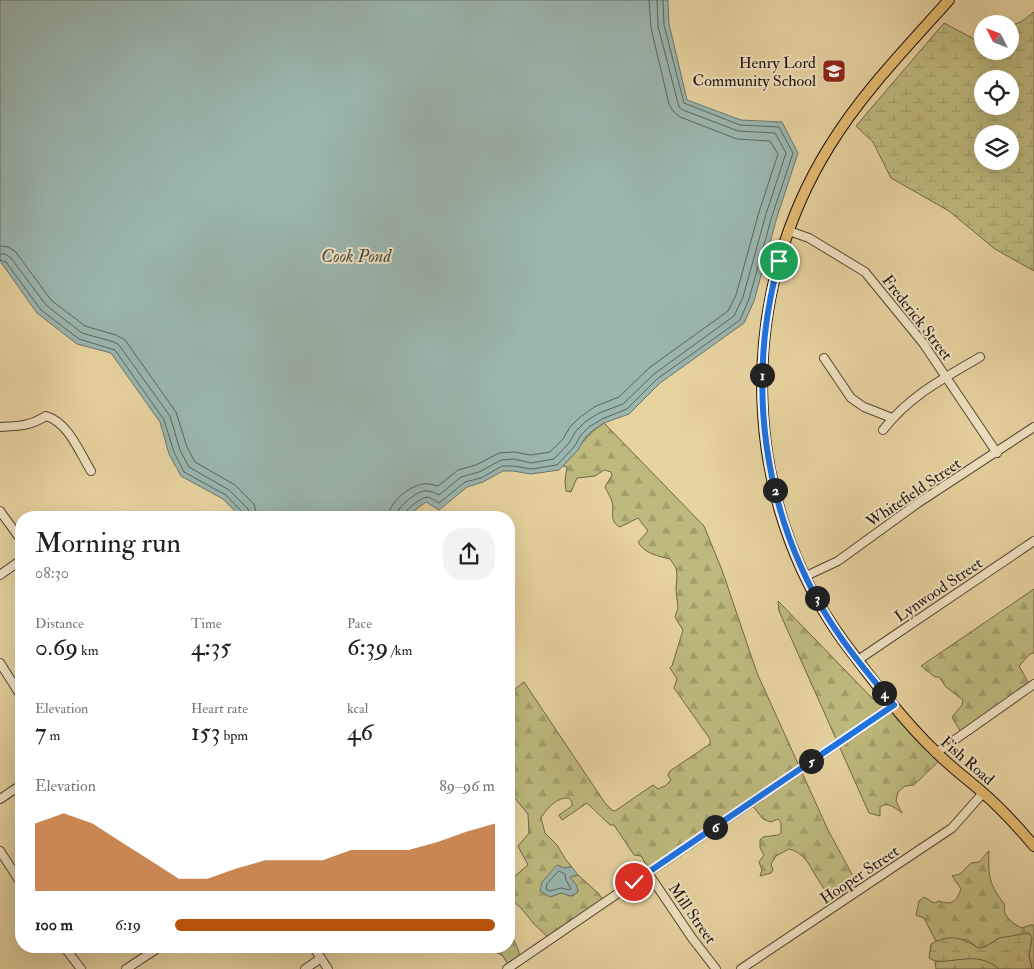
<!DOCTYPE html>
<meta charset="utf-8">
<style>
:root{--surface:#fff;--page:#f2f2f2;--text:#222;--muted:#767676;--accent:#b45309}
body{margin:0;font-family:"IM FELL Double Pica",serif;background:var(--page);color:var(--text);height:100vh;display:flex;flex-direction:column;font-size:19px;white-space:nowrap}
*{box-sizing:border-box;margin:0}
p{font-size:16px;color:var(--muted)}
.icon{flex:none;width:28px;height:28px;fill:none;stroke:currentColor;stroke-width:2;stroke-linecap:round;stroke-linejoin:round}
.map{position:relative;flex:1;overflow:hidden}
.sheet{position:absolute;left:15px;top:511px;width:500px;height:442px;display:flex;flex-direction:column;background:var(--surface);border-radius:20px;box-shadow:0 5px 20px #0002}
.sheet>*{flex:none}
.needle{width:32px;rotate:312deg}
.tools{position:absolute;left:974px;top:15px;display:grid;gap:10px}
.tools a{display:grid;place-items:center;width:45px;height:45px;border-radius:50%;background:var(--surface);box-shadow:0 5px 20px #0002;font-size:25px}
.pin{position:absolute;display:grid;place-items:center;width:42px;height:42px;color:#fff;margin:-21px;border:2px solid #fff;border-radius:50%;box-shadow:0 1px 5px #0007}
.km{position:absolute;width:25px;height:25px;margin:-12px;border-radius:50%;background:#222;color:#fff;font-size:14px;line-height:25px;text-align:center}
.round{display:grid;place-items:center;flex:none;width:52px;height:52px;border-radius:20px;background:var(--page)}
.overview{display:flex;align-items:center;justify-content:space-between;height:85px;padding:0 20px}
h1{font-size:28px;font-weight:600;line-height:38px}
.figures{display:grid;grid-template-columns:repeat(3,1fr);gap:8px;height:85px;padding:5px 20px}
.figures div{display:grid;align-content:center}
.figures b{font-size:25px;font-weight:600}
.figures small{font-size:14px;font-weight:400}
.figures p{font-size:14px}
.chart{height:140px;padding:10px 20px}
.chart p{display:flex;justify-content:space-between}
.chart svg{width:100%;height:90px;margin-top:5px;fill:var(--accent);opacity:.7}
ul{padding:0 20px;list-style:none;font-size:16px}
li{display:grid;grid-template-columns:80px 60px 1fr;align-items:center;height:38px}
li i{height:12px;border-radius:6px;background:var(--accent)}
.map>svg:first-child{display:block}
</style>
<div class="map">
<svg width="1034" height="969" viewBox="0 0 1034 969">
<defs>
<pattern id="forest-firs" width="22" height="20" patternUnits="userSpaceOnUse" patternTransform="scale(1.25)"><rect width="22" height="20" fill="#beba7e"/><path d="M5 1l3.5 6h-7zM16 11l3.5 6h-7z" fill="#a39f6c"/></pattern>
<pattern id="wetland-marsh" width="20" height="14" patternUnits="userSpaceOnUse" patternTransform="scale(1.25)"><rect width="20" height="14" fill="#beba7e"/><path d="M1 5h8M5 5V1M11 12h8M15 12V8" fill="none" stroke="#a39f6c"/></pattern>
</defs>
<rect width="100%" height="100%" fill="#e7d3a0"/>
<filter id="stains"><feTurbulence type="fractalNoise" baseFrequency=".004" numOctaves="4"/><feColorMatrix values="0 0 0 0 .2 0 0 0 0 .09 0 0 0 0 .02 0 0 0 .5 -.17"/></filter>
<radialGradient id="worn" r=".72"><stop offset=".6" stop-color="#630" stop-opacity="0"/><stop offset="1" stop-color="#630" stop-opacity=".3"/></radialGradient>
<path fill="url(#forest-firs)" stroke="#6e6646" d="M604,423l100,103 18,44 35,103 71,157 32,59 -24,15c-6,-7 -12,-15 -17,-23 -9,-13 -12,-27 -30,-32l-13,7 -5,8 2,6 -2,3 -11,3 2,-6 -3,-8 5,-7 -4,-7v-8l3,-3 15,-2 3,-2v-10l-3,-4 -7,3 -8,-3 -11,-14 -103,64 -8,-13 -7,-1 -20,-30h-4l-23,-22 -25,17 -3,-5 13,-9v-4l-3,-4c-12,-1 -22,10 -28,20l4,15 12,12 9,15 6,7 -8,1 -14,29 11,-4 10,3 7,-4 -9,-15 9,-2 20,18 7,9 -54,38 -17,-16 -13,-16 -7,-6v-9l-5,-1v-11l19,-16 -10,-19 11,-13 -1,-19 -19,-23v-97l15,-12 81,121 7,7 3,1 38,-26 5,4 7,-3 6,-6 -3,-5 2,-4 40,-27v-5l-36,-51 3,-9 -7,-11 2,-2 11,-36 -8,-13 3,-9 -2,-18 1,-15 -1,-7 -6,-9c-12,-3 -25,-5 -32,-17l10,-11 -10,-13 -18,9c-12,-6 -5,-15 -8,-25 -1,-5 -5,-10 -7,-15l7,-12 -1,-3 -7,-2 -9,6 -18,2 -6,14 -5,-1 -1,-10 2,-14 -4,-1c15,-16 22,-31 41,-43z
M1034,589v64l-4,1 -11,12 12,21 -69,47 -10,-17 10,-12 1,-5 -17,-13 -7,-10h-4l-14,-11z
M778,601l95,98 10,-7 59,66 -28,27 -9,1 -7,6 -2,9 6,12c-7,-5 -14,-12 -22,-6v9l-11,-3 -90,-202z
M989,851c-1,25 0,34 16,54 -4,10 8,19 17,23l9,-3h3v44h-2l-3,-14 3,-17h-33l-14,9 -7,1 -10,-8 -32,1 -12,-23 -8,-3 3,-14 5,-4 10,6 5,-2c13,5 18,0 22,-12l-9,-13 8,-2 11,-11 8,-1z
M509,931l9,18 3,12 -11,6 -8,-12 -9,-4 -1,-3h17z
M972,958c12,1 18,3 27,11h-63l-1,-7z"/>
<path fill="url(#wetland-marsh)" stroke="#6e6646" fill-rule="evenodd" d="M1034,12v259l-39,-22 -46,-38 -58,-33 -18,-36 -17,-16 88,-103 30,16 8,-3v15h28v-25l11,-4zM982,79h28v27h-28zM982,134h28v27h-28z
M1029,933l3,5 -3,17 3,14h-33c-24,-22 -55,0 -70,-11l2,-14c17,-10 32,-7 47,4l7,-1 14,-9z"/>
<path fill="#9ab6af" stroke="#69756f" d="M0,0h668l1,24 18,76 54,20 41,2 16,31 -21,64 -23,84 -10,22 -84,60 -31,31 -25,9 -12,8 -7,7 -7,12 -19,20 -28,4 -18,-3h-10l-20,11 -16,5 -28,23 -13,-8 -20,15h-165l-18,-18 -42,-23 -12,-22 -9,-32 -49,-69 -34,-9 -40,-31 -37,-52z
M557,865l7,3 8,-1 6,8 -8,2 7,9 1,6 -7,4 -10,-3 -11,4 -10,-6 2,-9z"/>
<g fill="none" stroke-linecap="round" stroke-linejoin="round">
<path stroke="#5c645e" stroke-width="1" d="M0,246l8,1 7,4 36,49 34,26 31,9 9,5 51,72 11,35 8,15 40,23 19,19 4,14
M0,254h5l6,4 35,47 36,28 32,9 5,3 51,71 10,34 9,17 40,23 19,19 2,9
M0,260l6,2 35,48 38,29 36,11 49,70 10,32 10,20 42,23 16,17 2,6
M388,518c0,-15 21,-32 35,-34 5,-1 10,1 15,2l20,-16 18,-5 23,-12 15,-1 17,3 19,-3 13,-13 7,-12 10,-10 16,-11 23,-9 30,-29 79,-57 8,-16 23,-83 19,-58 -8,-13 -33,-2 -57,-22 -7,-6 -4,-7 -18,-76 -2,-28
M395,518c1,-10 19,-25 29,-27 5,-1 11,2 15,4l22,-18 18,-5 22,-12 13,-1 17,4 23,-4 15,-16 7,-12 9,-9 14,-9 24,-9 31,-30 80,-58 9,-19 23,-83 20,-61 -11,-20 -37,-2 -55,-21 -4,-3 -21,-81 -1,-26
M402,518c1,-7 19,-21 26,-21 4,1 8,5 11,6l26,-21 16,-4 21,-12h12l17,3 26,-4 17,-18 7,-12 8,-8 13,-8 25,-10 30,-30 83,-59 9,-21 23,-83 21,-63 -14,-26 -39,-2 -56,-22 -20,-78 -1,-25
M559,871l6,3 1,6 5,9 -2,1 -8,-2 -11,3 -4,-2 1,-5z"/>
<g stroke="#514332" stroke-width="10">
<path id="minor" d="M789,231l20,7 56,34 58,71 74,110
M824,358l27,40 13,9 28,11
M0,427c19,-1 30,-1 46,-11 23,7 33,36 45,55
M883,430c27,-35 60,-51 97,-73
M0,511l21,29
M0,575l21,-15
M806,576l32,-15 80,-58 116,-76
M858,660l176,-119
M0,663l21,33
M509,665v1
M936,753l98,-69
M0,799l21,-14
M0,851l21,32
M648,873l44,65 24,31
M65,948l16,21
M314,948l14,21
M126,969l32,-21
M305,969l16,-11
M507,969l387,-264
M741,969l211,-141 31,-35"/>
</g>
<g stroke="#1f130e" stroke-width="12">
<path id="major" d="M949,0c-42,47 -87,93 -120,147 -93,150 -90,351 15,495 27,36 60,80 93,111 14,14 30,26 45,39 19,16 36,35 52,54"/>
</g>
<use href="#minor" stroke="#efe2c1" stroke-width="8"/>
<use href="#major" stroke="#e4ba70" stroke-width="10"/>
</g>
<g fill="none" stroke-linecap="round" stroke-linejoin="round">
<g stroke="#fff" stroke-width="10">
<path id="route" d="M634,882l260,-177c-23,-28 -47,-56 -66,-87 -66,-108 -82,-236 -49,-357"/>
</g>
<use href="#route" stroke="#1a73e8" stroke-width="6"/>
</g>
<defs>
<g id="school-square" transform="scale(1.25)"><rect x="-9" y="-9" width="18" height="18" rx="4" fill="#8f2418" stroke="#efe2c1"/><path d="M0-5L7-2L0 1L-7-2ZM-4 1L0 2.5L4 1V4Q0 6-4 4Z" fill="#fff"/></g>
</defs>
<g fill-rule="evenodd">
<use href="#school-square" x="834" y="71"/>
</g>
<g text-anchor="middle" stroke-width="4" stroke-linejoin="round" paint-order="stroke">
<g font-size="16" fill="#1f130e" stroke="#efe2c1" text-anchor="end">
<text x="816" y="68">Henry Lord<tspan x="816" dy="18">Community School</tspan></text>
</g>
<g font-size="16" fill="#1f130e" stroke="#efe2c1">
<text transform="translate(918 317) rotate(52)" y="6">Frederick Street</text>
<text transform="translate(913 492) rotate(-34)" y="6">Whitefield Street</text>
<text transform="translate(938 589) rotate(-34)" y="6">Lynwood Street</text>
<text transform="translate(968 760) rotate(41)" y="6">Fish Road</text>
<text transform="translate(859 874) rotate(-34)" y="6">Hooper Street</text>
<text transform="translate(693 913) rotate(55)" y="6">Mill Street</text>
</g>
<g font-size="18" font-style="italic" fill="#4a4c46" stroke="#efe2c1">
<text x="356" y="262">Cook Pond</text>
</g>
</g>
<rect width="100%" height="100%" filter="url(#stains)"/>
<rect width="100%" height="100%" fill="url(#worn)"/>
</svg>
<div class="tools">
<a><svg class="needle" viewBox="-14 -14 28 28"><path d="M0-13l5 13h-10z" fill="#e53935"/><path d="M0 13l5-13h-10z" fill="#767676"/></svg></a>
<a><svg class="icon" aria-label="locate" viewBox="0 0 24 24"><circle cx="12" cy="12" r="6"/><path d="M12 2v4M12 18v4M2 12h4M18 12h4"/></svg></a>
<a><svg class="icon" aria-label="layers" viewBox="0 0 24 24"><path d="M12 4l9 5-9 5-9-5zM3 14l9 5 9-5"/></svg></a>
</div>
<div class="pin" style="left:779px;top:261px;background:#1e9e55"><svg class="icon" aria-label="arrive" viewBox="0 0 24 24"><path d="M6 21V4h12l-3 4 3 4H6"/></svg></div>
<div class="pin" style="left:634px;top:882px;background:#d93025"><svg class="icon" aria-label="check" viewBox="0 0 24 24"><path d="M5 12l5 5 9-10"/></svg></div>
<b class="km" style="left:762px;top:375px">1</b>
<b class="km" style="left:775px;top:490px">2</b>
<b class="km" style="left:817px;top:598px">3</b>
<b class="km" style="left:884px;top:693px">4</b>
<b class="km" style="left:811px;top:761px">5</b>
<b class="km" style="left:715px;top:827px">6</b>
<section class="sheet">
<div class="overview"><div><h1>Morning run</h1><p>08:30</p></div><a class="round"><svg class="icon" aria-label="share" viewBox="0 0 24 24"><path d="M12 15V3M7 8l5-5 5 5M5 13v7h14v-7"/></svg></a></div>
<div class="figures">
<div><p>Distance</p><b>0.69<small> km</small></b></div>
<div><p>Time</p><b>4:35</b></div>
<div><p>Pace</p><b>6:39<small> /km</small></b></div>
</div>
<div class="figures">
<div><p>Elevation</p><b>7<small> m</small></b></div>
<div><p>Heart rate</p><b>153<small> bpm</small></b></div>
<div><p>kcal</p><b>46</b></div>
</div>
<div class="chart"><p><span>Elevation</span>89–96 m</p>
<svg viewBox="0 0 160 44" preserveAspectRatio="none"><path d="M0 44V11L10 6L20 11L30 20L40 29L50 38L60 38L70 33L80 29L90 29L100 29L110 24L120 24L130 24L140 20L150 15L160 11V44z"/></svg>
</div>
<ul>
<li><b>100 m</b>6:19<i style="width:100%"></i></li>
</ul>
</section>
</div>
